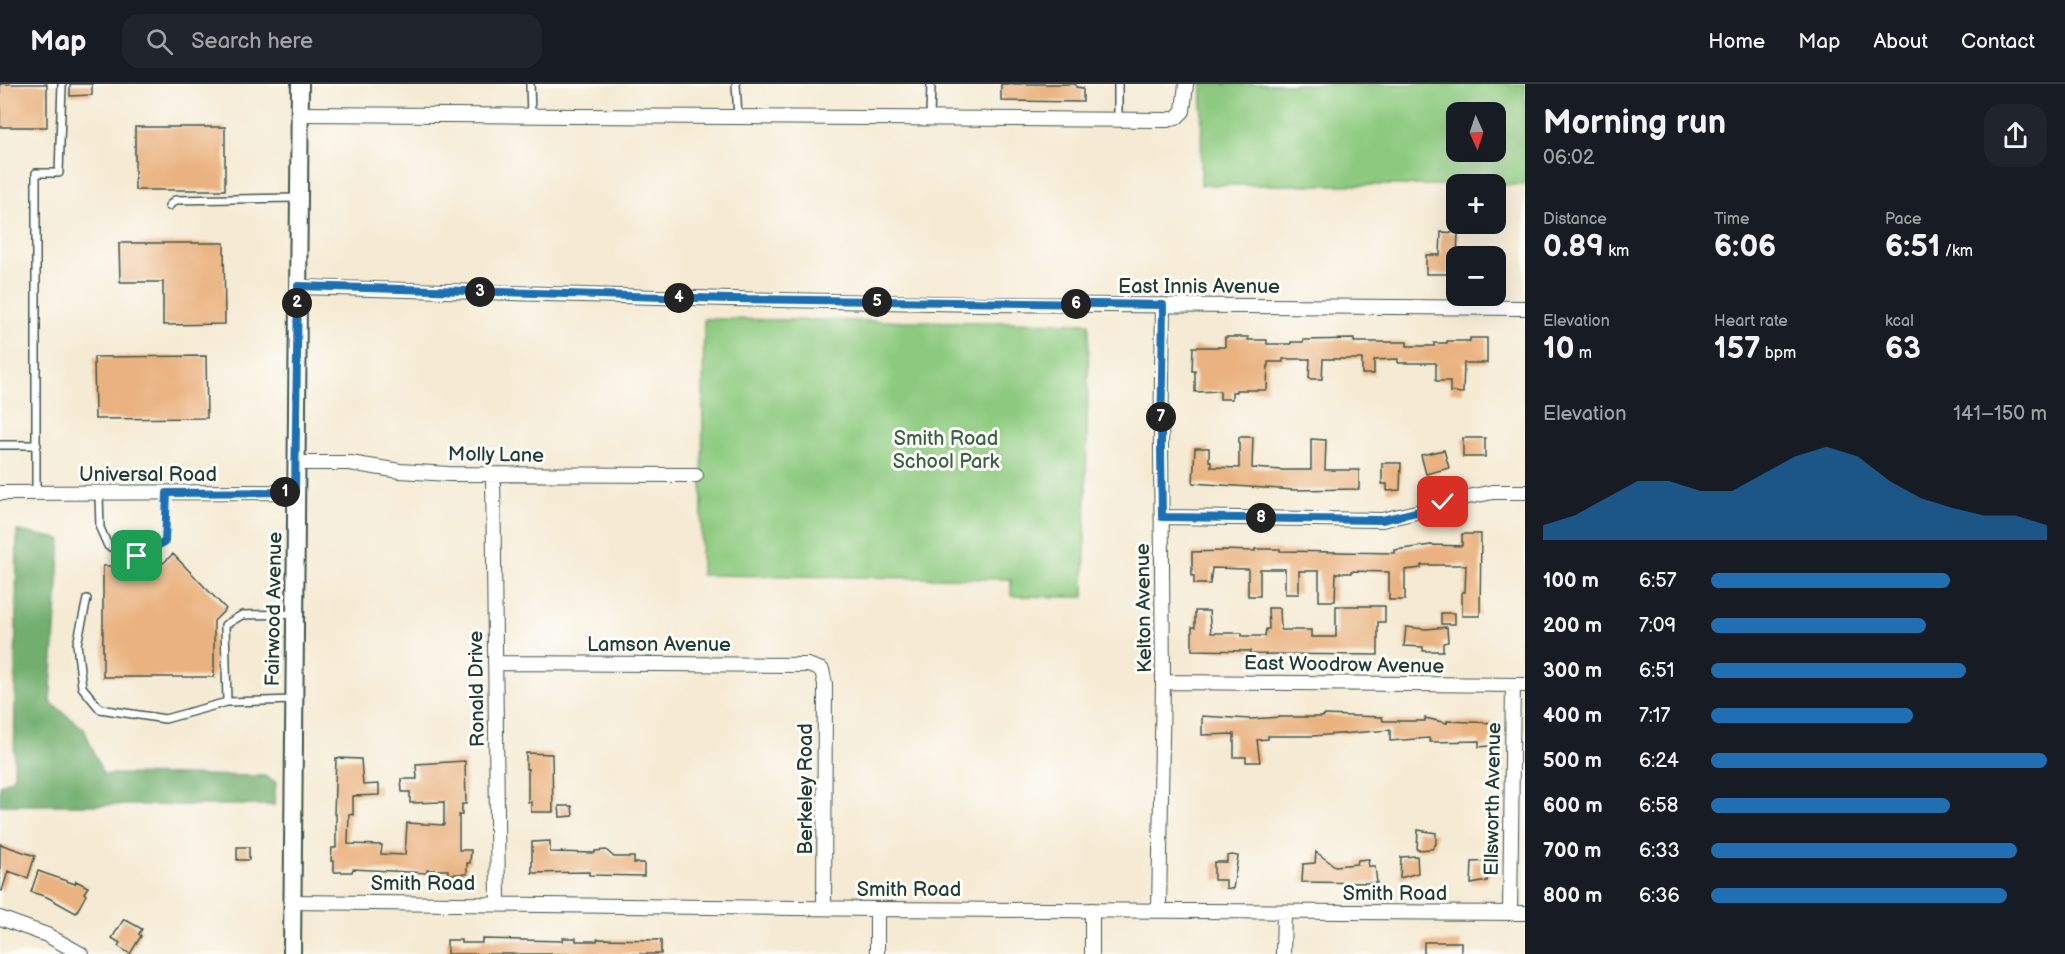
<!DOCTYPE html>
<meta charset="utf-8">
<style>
:root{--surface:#171b24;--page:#20242c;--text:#f1f3f6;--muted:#9ea1a6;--line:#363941;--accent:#1f6fb2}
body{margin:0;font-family:"Balsamiq Sans",sans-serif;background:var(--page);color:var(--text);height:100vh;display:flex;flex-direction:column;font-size:22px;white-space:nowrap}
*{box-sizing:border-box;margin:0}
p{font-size:20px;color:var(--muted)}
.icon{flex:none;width:33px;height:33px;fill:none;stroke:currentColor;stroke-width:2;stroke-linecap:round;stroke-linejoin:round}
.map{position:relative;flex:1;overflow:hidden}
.details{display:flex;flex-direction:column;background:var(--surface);width:540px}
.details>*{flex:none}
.needle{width:39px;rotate:177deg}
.buttons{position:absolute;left:1446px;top:18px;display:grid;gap:12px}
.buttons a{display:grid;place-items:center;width:60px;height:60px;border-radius:12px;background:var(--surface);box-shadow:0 6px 24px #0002;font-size:30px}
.pin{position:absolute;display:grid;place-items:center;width:51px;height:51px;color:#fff;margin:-26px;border-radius:12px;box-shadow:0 3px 9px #0006}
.km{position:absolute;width:30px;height:30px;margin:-15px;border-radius:50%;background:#222;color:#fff;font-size:16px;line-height:30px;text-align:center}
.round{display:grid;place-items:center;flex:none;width:63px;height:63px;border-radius:18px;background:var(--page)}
.head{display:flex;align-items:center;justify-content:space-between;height:102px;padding:0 18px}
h1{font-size:33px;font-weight:700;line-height:45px}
.metrics{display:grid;grid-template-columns:repeat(3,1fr);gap:9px;height:102px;padding:6px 18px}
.metrics div{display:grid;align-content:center}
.metrics b{font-size:30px;font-weight:700}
.metrics small{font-size:16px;font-weight:400}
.metrics p{font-size:16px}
.chart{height:168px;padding:12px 18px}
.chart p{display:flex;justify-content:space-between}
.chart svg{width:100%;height:108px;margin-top:6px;fill:var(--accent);opacity:.7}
ul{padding:0 18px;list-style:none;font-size:20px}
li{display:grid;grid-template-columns:96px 72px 1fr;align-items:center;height:45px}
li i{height:15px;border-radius:8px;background:var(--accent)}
header{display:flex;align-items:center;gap:36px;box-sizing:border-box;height:84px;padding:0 30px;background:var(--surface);border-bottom:2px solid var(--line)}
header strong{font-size:28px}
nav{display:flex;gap:33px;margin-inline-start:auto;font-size:21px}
.search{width:420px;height:54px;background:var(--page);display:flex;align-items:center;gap:15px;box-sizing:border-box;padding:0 21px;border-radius:18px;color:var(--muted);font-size:22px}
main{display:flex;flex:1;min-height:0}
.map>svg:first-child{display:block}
</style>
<header>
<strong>Map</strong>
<div class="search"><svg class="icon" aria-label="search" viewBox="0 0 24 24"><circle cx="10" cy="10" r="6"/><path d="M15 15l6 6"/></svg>Search here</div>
<nav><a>Home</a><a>Map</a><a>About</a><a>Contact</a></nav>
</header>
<main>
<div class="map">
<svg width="1525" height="870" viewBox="0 0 1525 870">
<rect width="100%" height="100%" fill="#fdfcf7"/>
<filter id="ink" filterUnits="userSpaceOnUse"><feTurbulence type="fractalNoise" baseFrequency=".0167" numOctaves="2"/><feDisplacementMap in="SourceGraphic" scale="12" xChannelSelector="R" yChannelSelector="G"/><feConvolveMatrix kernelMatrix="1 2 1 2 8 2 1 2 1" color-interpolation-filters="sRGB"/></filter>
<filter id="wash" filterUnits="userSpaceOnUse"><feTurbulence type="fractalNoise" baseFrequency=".008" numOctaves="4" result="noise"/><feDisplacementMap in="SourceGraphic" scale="24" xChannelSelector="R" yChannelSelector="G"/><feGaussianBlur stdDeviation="1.35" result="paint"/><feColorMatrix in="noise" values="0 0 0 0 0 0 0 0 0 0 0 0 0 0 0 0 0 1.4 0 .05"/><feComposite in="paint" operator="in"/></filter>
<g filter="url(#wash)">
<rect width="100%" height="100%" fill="#f5ead3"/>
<path fill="#8dca7f" stroke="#56845a" stroke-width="1.5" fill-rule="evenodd" d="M1202,0h323v101h-324zM1456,28h40v40h-40z
M704,235l385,4 -5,274 -73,-1v-17l-310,-4z"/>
<path fill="#72ae6e" stroke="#487651" stroke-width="1.5" d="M17,447l44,8 -11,163 34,27 19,45 161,2 12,6 -2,23h-274v-20l14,-7z"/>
<g id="blocks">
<path fill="#eab280" d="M0,0h47v43h-47z
M70,0h22v11l-22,1z
M1001,0h75v3l7,1v14l-82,-1z
M135,43h90v63h-90z
M1441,148l17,1 -1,23h-7l-1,18h-23v-19h14z
M119,159h105l1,81 -62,1v-43h-43z
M1225,253h23v3h19v4h24v-2h12l1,-2 50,-1v3h53v4h27v-3h13v-2h23v-3h17v25h-23l-1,30 -13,-1v-11h-14v-18h-38v-4l-24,1v14h-12v-15h-39l-1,20h-13l1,-20h-27v3h-15l-1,28h-31v2h-4v7h-12v-8l-25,1v-21h-3l1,-24h32z
M206,272l1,62 -112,1 -1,-62z
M1239,353h14l-1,31 31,2h28v-31l15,1 -1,30h34v19l-65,1 -101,-7 2,-35h14v13h2v6l28,1z
M1463,354h22v19h-22z
M1444,366l5,18 -23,6 -5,-19z
M1382,379h19l-1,27 -13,1v-7h-5z
M1462,450h19l-1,82h-18v-24h3l1,-27h-45v3l-16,2v30h-16v-28l-38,-1v2h-15l-1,28h-16v-30h-20v23h-14v-25h-25v27h-12v-27l-36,-1 -2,16h-16v-8h-2v-24l30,-1v-1l33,1v-2h25v2l115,2v-3l36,-5 31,1z
M173,470l53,55 -12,12v56h-111v-111h57z
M1336,522h49v16h-7v33l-128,-1v-3l-58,-1v-23h3v-16h14l2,22h31v3h23l1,-7h3l-1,-21h12l1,22h30v7h25z
M1441,529h14v11h-14z
M1406,543l20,2 21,-2 1,15 -5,1v8h-20v-4l-19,-1z
M1323,631l59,2 1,4h42v-3l22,5v-2l48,2v18l-5,1 -1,4 -10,1v-6l-49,1 -1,-4 -39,3v-11l-77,6h-45v3l-11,1 3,22h-14v-5h-12v-23l-32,1v-19l48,3 31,-2h42z
M526,669l26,1 1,58h-22v-10h-3v-33h-2z
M336,674l25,1 2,26 16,-1v11l-26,1v19l-4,-1 -1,30 34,1 -1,9 24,1 2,-32 37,2v-23l-34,1v-11h-8l-1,-13h16l-1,-15 49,-3 1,43h-4v11h-3v35h12l-1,13h-3v11h-19v-4h-21v3l-74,-4 -1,3h-18v-11h-3l1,-13h4v-34h-2z
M559,722h13l1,10 -13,1z
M1418,746l18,3v11l-4,5 -15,1z
M550,757v11l45,1v-2l11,-1 8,7h20v6h10v13l-55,-1v-3l-57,1v-31z
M0,760l35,12 -7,22 -20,-7 -6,20 -2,-1z
M237,763h12v13h-12z
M1316,768l19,14 22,-2 1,-4 11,-1 -1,7h7l2,17 -75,-1 1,-18 12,-1z
M1232,771l6,1 -5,33 -7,-1v-8h-12v-18h13v-6z
M1417,772l1,17 -18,5 1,-21z
M1494,777v12l-5,1 -2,7 -16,3 1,-22z
M38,787l37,13 1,-3 12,6 -4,6 2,2 -10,18 -29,-16 -16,-5z
M124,835l18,10 -3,5 2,2 -11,18 -12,-8 2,-3 -8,-5z
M563,854h13v3h21v-2l64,1v14h-214v-14h14v3h21v-4l81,2z
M1424,858h37v12h-37z"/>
</g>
</g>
<g filter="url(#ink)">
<use href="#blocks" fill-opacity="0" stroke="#3f574c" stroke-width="1.5"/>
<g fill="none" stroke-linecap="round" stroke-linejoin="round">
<g stroke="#3f574c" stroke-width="10">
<path id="service" d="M530,0l1,32
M736,0l2,33
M1118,0v36
M930,34l1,-34
M169,122l6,-6 123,-2
M0,361h37
M36,409v-320h23l3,-89
M99,410l1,34 8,18 29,10 28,-14 2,-49
M87,515l-10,45 5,43 18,22 65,10 62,-17 66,-2
M227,618l-2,-77 17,-10 52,-1"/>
</g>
<g stroke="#3f574c" stroke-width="16">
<path id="minor" d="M299,30l868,6 9,-2 7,-7 3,-27
M298,203l431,12 253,5 543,4
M296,379h54l50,8 49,3 247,1
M493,390l5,429
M0,409l295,-1
M1163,433l219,3 47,-11 14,-7 50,-10h32
M495,579l313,2 14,5 3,14 -1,224
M1163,598l362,3
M292,818l585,7 648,4
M1159,826l4,-228 -2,-234 2,-143
M1510,829l3,-228
M0,834l47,17 34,19
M877,870v-45
M1092,870v-44
M1283,870l1,-42"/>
</g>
<g stroke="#3f574c" stroke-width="20">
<path id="tertiary" d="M292,870l8,-870"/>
</g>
<use href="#service" stroke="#fff" stroke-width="7"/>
<use href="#minor" stroke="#fff" stroke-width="14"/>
<use href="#tertiary" stroke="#fff" stroke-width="16"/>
</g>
</g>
<g fill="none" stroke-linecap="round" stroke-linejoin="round" filter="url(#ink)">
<g stroke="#fff" stroke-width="12">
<path id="route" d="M137,472l28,-14 2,-49 128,-1 3,-206 431,13 434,6 -2,143 1,69 220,3 47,-11 14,-7"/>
</g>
<use href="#route" stroke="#1f6fb2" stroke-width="8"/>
</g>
<g text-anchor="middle" stroke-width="6" stroke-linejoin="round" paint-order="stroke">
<g font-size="20" fill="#1f3d34" stroke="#fdfcf7">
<text x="1199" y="209">East Innis Avenue</text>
<text transform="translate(496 370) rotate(1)" y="7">Molly Lane</text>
<text x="148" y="397">Universal Road</text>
<text transform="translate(1143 524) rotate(-91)" y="7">Kelton Avenue</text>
<text transform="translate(273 525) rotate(-89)" y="7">Fairwood Avenue</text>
<text x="659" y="567">Lamson Avenue</text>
<text transform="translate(1344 580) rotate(1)" y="7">East Woodrow Avenue</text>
<text transform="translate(476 605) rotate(-91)" y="7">Ronald Drive</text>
<text transform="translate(805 705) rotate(-90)" y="7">Berkeley Road</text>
<text transform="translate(1492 715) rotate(-89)" y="7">Ellsworth Avenue</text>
<text x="423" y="806">Smith Road</text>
<text x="909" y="812">Smith Road</text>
<text x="1395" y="816">Smith Road</text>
</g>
<g font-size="20" fill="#3a6047" stroke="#fdfcf7">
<text x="946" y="361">Smith Road<tspan x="946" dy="23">School Park</tspan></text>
</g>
</g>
</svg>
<div class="buttons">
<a><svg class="needle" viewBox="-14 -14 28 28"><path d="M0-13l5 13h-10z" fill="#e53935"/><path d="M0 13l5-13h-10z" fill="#9ea1a6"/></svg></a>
<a>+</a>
<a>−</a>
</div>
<div class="pin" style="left:137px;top:472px;background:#1e9e55"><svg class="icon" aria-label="arrive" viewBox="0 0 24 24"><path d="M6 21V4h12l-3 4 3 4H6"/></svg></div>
<div class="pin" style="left:1443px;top:418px;background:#d93025"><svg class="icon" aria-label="check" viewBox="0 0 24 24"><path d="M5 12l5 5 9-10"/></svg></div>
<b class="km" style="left:285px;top:408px">1</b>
<b class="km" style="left:297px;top:219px">2</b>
<b class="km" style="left:480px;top:208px">3</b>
<b class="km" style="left:679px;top:214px">4</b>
<b class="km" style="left:877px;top:218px">5</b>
<b class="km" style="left:1076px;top:220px">6</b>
<b class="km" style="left:1161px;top:333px">7</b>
<b class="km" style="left:1261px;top:434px">8</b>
</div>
<section class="details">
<div class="head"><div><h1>Morning run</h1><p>06:02</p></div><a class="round"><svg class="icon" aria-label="share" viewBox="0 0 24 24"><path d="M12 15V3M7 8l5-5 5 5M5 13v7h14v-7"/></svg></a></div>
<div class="metrics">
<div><p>Distance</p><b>0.89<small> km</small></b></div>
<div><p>Time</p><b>6:06</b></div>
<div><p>Pace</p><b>6:51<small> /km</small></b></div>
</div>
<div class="metrics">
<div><p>Elevation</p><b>10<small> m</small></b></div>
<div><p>Heart rate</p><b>157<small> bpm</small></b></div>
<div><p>kcal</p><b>63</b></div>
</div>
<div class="chart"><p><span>Elevation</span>141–150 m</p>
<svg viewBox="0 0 160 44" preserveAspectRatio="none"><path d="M0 44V38L10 34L20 27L30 20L40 20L50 24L60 24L70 17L80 10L90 6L100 10L110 20L120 27L130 31L140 34L150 34L160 38V44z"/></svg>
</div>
<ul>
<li><b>100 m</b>6:57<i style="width:71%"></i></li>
<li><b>200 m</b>7:09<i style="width:64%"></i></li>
<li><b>300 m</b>6:51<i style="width:76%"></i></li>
<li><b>400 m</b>7:17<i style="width:60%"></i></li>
<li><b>500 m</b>6:24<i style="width:100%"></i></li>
<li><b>600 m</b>6:58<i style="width:71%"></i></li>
<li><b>700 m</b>6:33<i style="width:91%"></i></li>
<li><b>800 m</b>6:36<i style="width:88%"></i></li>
</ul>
</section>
</main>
